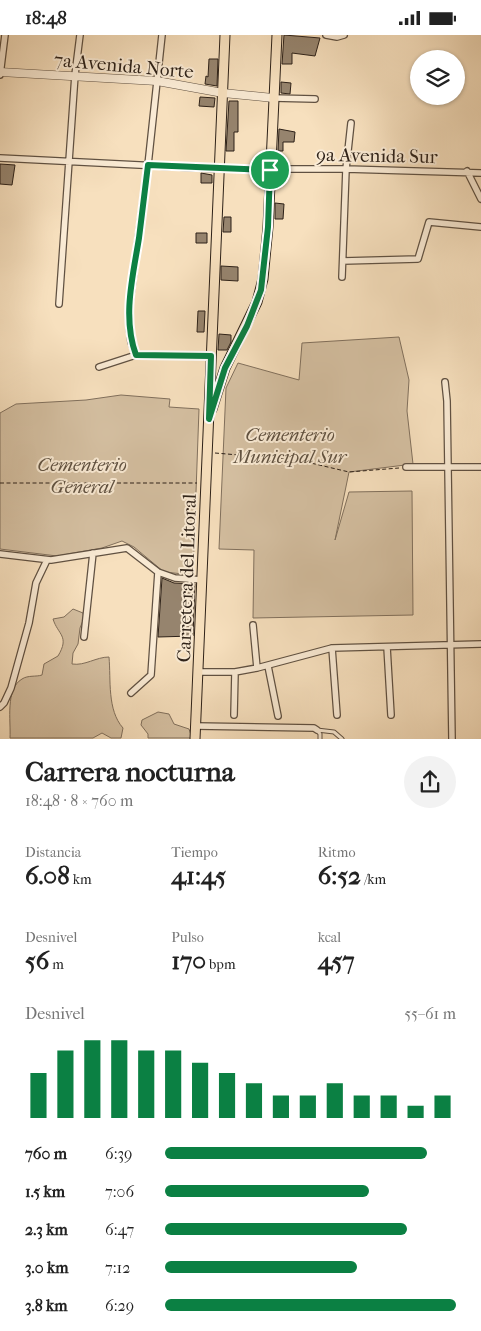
<!DOCTYPE html>
<html lang="es">
<meta charset="utf-8">
<style>
:root{--surface:#fff;--page:#f2f2f2;--text:#222;--muted:#767676;--accent:#0b8043}
body{margin:0;font-family:"IM FELL French Canon",serif;background:var(--page);color:var(--text);height:100vh;display:flex;flex-direction:column;font-size:19px;white-space:nowrap}
*{box-sizing:border-box;margin:0}
p{font-size:16px;color:var(--muted)}
.icon{flex:none;width:28px;height:28px;fill:none;stroke:currentColor;stroke-width:2;stroke-linecap:round;stroke-linejoin:round}
.map{position:relative;height:704px;overflow:hidden}
.drawer{display:flex;flex-direction:column;background:var(--surface);flex:1}
.drawer>*{flex:none}
.fabs{position:absolute;left:410px;top:15px;display:grid;gap:10px}
.fabs a{display:grid;place-items:center;width:55px;height:55px;border-radius:50%;background:var(--surface);box-shadow:0 1px 4px #0004;font-size:25px}
.pin{position:absolute;display:grid;place-items:center;width:42px;height:42px;color:#fff;margin:-21px;border:2px solid #fff;border-radius:50%;box-shadow:0 1px 5px #0007}
.round{display:grid;place-items:center;flex:none;width:52px;height:52px;border-radius:26px;background:var(--page)}
.overview{display:flex;align-items:center;justify-content:space-between;height:85px;padding:0 25px}
h1{font-size:28px;font-weight:700;line-height:38px}
.stats{display:grid;grid-template-columns:repeat(3,1fr);gap:8px;height:85px;padding:5px 25px}
.stats div{display:grid;align-content:center}
.stats b{font-size:25px;font-weight:700}
.stats small{font-size:14px;font-weight:400}
.stats p{font-size:14px}
.chart{height:140px;padding:10px 25px}
.chart p{display:flex;justify-content:space-between}
.chart svg{width:100%;height:90px;margin-top:5px;stroke:var(--accent);stroke-width:6}
ul{padding:0 25px;list-style:none;font-size:16px}
li{display:grid;grid-template-columns:80px 60px 1fr;align-items:center;height:38px}
li i{height:12px;border-radius:6px;background:var(--accent)}
.status{display:flex;justify-content:space-between;align-items:center;height:35px;padding:0 25px;background:var(--surface);direction:ltr}
.status svg{height:14px;fill:currentColor}
.map>svg:first-child{display:block}
</style>
<div class="status"><b>18:48</b><svg viewBox="0 0 49 12"><path d="M0 12V9h3v3zM5 12V6h3v6zM10 12V3h3v9zM15 12V0h3v12zM26 1h20v11H26zM47 4h2v5h-2z"/></svg></div>
<div class="map">
<svg width="481" height="704" viewBox="0 0 481 704">
<rect width="100%" height="100%" fill="#f7e0be"/>
<filter id="stains"><feTurbulence type="fractalNoise" baseFrequency=".004" numOctaves="4"/><feColorMatrix values="0 0 0 0 .2 0 0 0 0 .09 0 0 0 0 .02 0 0 0 .5 -.17"/></filter>
<radialGradient id="worn" r=".72"><stop offset=".6" stop-color="#630" stop-opacity="0"/><stop offset="1" stop-color="#630" stop-opacity=".3"/></radialGradient>
<path fill="#d5c0a2" stroke="#81705d" d="M399,302l10,43 -2,31 6,53 -64,8 -14,68 14,-48 63,-1 1,124 -160,3 1,-68 -35,-1 7,-161 12,-25 61,17 3,-37z
M121,360l49,4 -1,8 30,2 -6,166 -29,-3 -30,-25 -12,-6 -20,7 -45,8 -57,-7v-136l16,-9 70,-4z
M73,574l10,4 1,5 -4,10 -2,16 -5,9 -1,11c13,2 24,-7 37,-7 2,23 -2,53 14,71l-2,10h-10l-9,-5 -9,5h-83c1,-17 -5,-49 12,-59 6,-4 14,-2 20,-4l2,-11 14,-8c12,-20 0,-21 -5,-37l11,-2z
M158,677l11,2 5,10 15,5 3,9h-44v-4l-7,-9 1,-5z"/>
<path fill="#96846e" stroke="#2d2118" d="M284,0l36,3 -5,18 -23,-3v11h-10z
M209,24h9l-1,27 -12,-2 1,-8 2,1z
M281,47l10,1 -1,11 -9,-1z
M200,62l15,1 -1,9 -15,-1z
M229,66h9v31h-4v19h-8z
M279,94l16,3 -1,10h-11v9h-5z
M0,129l15,1 -3,20 -12,-1z
M201,138l11,2v8h-11z
M275,168l9,1 -1,15h-8z
M224,182h7v15h-8z
M196,198h11v10h-11z
M221,231l17,1v14l-17,-1z
M198,276h7l-1,21h-7z
M219,299l12,1v7l-4,8h-9z
M162,543l12,5 21,1 -2,52 -35,1z"/>
<g fill="none" stroke-linecap="round" stroke-linejoin="round">
<g stroke="#605142" stroke-width="5">
<path id="service" d="M320,704v-5l-3,-4 17,2 8,7"/>
</g>
<g stroke="#605142" stroke-width="8">
<path id="minor" d="M326,0l11,2 7,-2
M0,40l5,-40
M273,63l42,1
M0,123l219,11h127l135,4
M467,136l14,28
M343,226l75,-2 11,-37 52,5
M342,242l4,-108 5,-46
M59,269l16,-229 5,-40
M136,320l-5,-13 -2,-17 1,-24 18,-136 14,-130
M99,332l37,-12 75,1
M445,347l2,19 5,338
M406,432h75
M0,519l51,6 76,-12 31,24 17,6 28,2
M84,602l9,-84
M387,612l4,68
M332,613l5,67
M268,631l10,50
M257,633l75,-20 149,-4
M199,637h36l22,-4 -4,-43
M131,658l20,-18 7,-103
M0,672l4,-4 7,-15 18,-65 7,-40 11,-23
M234,680l1,-43
M196,691l118,2 3,2"/>
</g>
<g stroke="#605142" stroke-width="9">
<path id="tertiary" d="M0,37l157,9 66,12 50,5"/>
</g>
<g stroke="#2d2118" stroke-width="11">
<path id="primary" d="M212,374l13,-41 32,-66 6,-23 5,-52 9,-192
M195,704l30,-704"/>
</g>
<path stroke="#2d2118" stroke-width="1" stroke-dasharray="4 2.5" stroke-linecap="butt" d="M215,418l83,7 51,12 50,-4
M0,448h197"/>
<use href="#service" stroke="#faebd5" stroke-width="3"/>
<use href="#minor" stroke="#faebd5" stroke-width="5.5"/>
<use href="#tertiary" stroke="#faebd5" stroke-width="8"/>
<use href="#primary" stroke="#f7e0be" stroke-width="9"/>
</g>
<g fill="none" stroke-linecap="round" stroke-linejoin="round">
<g stroke="#fff" stroke-width="10">
<path id="route" d="M148,130l122,5 -2,57 -7,63 -14,36 -22,42 -16,51 2,-63 -75,-1c-14,-38 -3,-79 3,-117 3,-24 6,-49 9,-73z"/>
</g>
<use href="#route" stroke="#0b8043" stroke-width="6"/>
</g>
<g text-anchor="middle" stroke-width="4" stroke-linejoin="round" paint-order="stroke">
<g font-size="19" fill="#2d2118" stroke="#faebd5">
<text transform="translate(124 30) rotate(5)" y="7">7a Avenida Norte</text>
<text transform="translate(377 120) rotate(1)" y="7">9a Avenida Sur</text>
<text transform="translate(186 543) rotate(-88)" y="7">Carretera del Litoral</text>
</g>
<g font-size="19" font-style="italic" fill="#5f5141" stroke="#faebd5">
<text x="290" y="406">Cementerio<tspan x="290" dy="22">Municipal Sur</tspan></text>
<text x="82" y="436">Cementerio<tspan x="82" dy="22">General</tspan></text>
</g>
</g>
<rect width="100%" height="100%" filter="url(#stains)"/>
<rect width="100%" height="100%" fill="url(#worn)"/>
</svg>
<div class="fabs">
<a><svg class="icon" aria-label="layers" viewBox="0 0 24 24"><path d="M12 4l9 5-9 5-9-5zM3 14l9 5 9-5"/></svg></a>
</div>
<div class="pin" style="left:270px;top:135px;background:#1e9e55"><svg class="icon" aria-label="arrive" viewBox="0 0 24 24"><path d="M6 21V4h12l-3 4 3 4H6"/></svg></div>
</div>
<section class="drawer">
<div class="overview"><div><h1>Carrera nocturna</h1><p>18:48 · 8 × 760 m</p></div><a class="round"><svg class="icon" aria-label="share" viewBox="0 0 24 24"><path d="M12 15V3M7 8l5-5 5 5M5 13v7h14v-7"/></svg></a></div>
<div class="stats">
<div><p>Distancia</p><b>6.08<small> km</small></b></div>
<div><p>Tiempo</p><b>41:45</b></div>
<div><p>Ritmo</p><b>6:52<small> /km</small></b></div>
</div>
<div class="stats">
<div><p>Desnivel</p><b>56<small> m</small></b></div>
<div><p>Pulso</p><b>170<small> bpm</small></b></div>
<div><p>kcal</p><b>457</b></div>
</div>
<div class="chart"><p><span>Desnivel</span>55–61 m</p>
<svg viewBox="0 0 160 44" preserveAspectRatio="none"><path d="M5 44V22M15 44V11M25 44V6M35 44V6M45 44V11M55 44V11M65 44V17M75 44V22M85 44V27M95 44V33M105 44V33M115 44V27M125 44V33M135 44V33M145 44V38M155 44V33"/></svg>
</div>
<ul>
<li><b>760 m</b>6:39<i style="width:90%"></i></li>
<li><b>1.5 km</b>7:06<i style="width:70%"></i></li>
<li><b>2.3 km</b>6:47<i style="width:83%"></i></li>
<li><b>3.0 km</b>7:12<i style="width:66%"></i></li>
<li><b>3.8 km</b>6:29<i style="width:100%"></i></li>
</ul>
</section>
